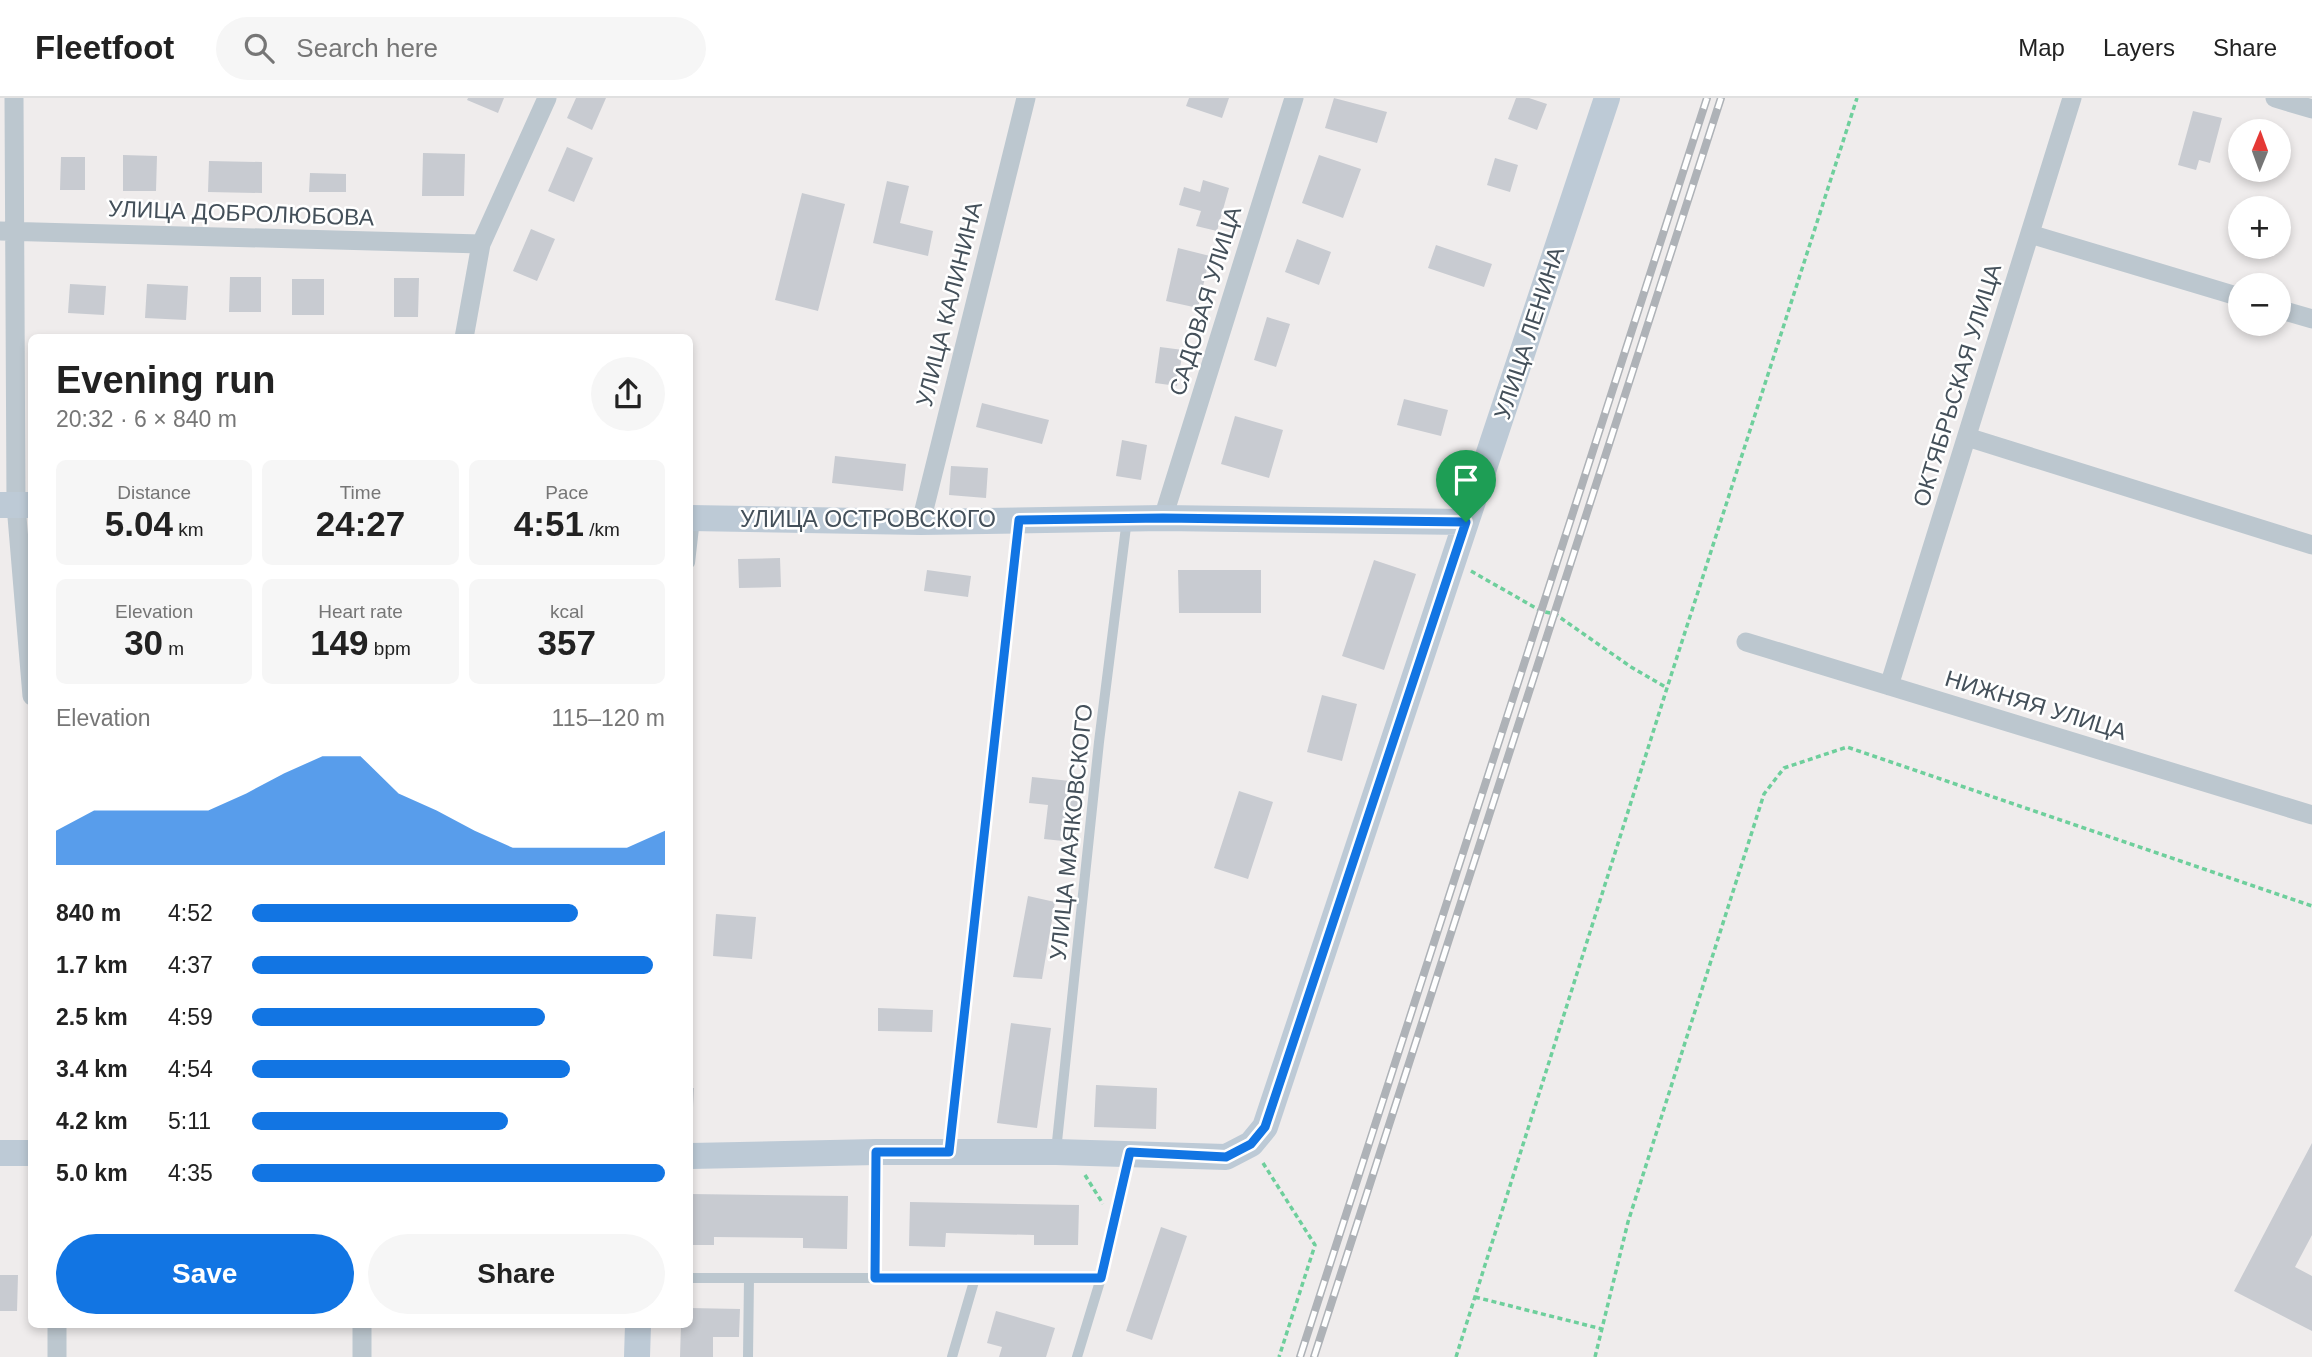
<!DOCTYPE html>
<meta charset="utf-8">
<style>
:root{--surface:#fff;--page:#f6f6f6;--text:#222;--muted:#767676;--line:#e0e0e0;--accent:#1275e3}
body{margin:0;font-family:Helvetica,sans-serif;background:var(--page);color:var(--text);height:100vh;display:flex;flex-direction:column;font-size:26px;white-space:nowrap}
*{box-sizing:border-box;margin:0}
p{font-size:23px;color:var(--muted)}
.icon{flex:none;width:38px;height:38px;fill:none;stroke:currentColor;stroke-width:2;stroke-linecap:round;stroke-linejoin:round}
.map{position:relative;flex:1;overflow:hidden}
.sheet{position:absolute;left:28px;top:236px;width:665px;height:994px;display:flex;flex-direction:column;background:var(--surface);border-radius:10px;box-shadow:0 4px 10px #0003}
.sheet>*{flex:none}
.needle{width:46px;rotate:1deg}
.tools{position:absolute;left:2228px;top:21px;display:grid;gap:14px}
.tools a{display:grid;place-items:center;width:63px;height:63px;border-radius:50%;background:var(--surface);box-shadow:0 4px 10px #0003;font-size:35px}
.pin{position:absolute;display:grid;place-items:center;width:60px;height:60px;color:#fff;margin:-72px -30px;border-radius:50% 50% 50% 0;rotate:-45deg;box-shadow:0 0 7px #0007}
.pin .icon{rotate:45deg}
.round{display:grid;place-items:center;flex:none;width:74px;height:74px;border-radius:37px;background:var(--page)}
.head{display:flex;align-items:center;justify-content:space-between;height:119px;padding:0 28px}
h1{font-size:38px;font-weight:700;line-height:52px}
.stats{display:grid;grid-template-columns:repeat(3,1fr);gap:10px;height:119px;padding:7px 28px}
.stats div{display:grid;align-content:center;border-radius:10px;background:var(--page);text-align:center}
.stats b{font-size:35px;font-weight:700}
.stats small{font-size:19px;font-weight:400}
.stats p{font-size:19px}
.chart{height:196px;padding:14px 28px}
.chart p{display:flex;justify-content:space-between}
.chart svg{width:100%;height:126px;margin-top:7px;fill:var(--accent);opacity:.7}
.button{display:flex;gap:14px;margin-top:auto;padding:14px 28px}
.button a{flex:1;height:80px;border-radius:42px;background:var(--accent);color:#fff;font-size:28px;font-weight:700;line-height:80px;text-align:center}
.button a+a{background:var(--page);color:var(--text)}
ul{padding:0 28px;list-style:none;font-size:23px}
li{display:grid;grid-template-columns:112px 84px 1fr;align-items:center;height:52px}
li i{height:18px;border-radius:9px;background:var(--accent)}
header{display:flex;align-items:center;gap:42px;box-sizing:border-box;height:98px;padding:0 35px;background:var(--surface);border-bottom:2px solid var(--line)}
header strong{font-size:33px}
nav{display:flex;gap:38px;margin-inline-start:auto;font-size:24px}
.search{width:490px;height:63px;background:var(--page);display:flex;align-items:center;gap:18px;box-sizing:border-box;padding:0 24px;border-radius:38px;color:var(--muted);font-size:26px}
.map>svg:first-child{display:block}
</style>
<header>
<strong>Fleetfoot</strong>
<div class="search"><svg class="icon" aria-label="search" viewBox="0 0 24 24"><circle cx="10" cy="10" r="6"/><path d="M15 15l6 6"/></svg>Search here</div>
<nav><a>Map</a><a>Layers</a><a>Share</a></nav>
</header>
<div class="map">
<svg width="2312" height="1259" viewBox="0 0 2312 1259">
<rect width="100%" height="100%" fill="#efecec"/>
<path fill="#c8cbd1" d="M468,0h36l-6,15 -31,-13z
M576,0h30l-14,32 -25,-12z
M1189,0h40l-7,20 -36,-12z
M1334,0l53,14 -10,31 -52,-15z
M1516,0h13l18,6 -10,26 -29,-11z
M2193,13l29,7 -12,45 -11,-3 -3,10 -18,-5z
M567,49l26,11 -19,44 -26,-11z
M423,55l42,1 -1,42h-42z
M123,57l34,1 -1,35h-33z
M1319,57l42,14 -18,49 -41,-15z
M61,59h24v33h-25z
M1495,60l23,7 -8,27 -23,-7z
M209,63l53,1v31l-54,-1z
M310,75l36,1v18h-37z
M1203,82l26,8 -12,43 -21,-5 5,-15 -22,-6 5,-18 16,5z
M887,83l22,5 -9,37 33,8 -5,25 -55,-13z
M802,95l43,11 -27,107 -43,-11z
M531,131l24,10 -18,42 -24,-10z
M1297,141l34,13 -12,33 -34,-13z
M1436,147l56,19 -8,23 -56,-19z
M1178,150l32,8 -12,52 -32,-7z
M230,179h31v35h-32z
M394,180h25l-1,39h-24z
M292,181h32v36h-32z
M70,186l36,2 -2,29 -36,-2z
M147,186l41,2 -2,34 -41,-2z
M1267,219l23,7 -14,43 -22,-7z
M1160,249l23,3 -6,36 -22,-3z
M1404,301l44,11 -7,26 -44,-11z
M982,305l67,17 -7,24 -66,-17z
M1235,318l48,14 -14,48 -48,-14z
M1122,342l25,5 -6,35 -25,-4z
M835,358l71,8 -3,27 -71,-8z
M951,368l37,2 -2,30 -37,-3z
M780,460l1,29 -42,1 -1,-29z
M1374,462l42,14 -32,96 -42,-14z
M927,472l44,6 -3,21 -44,-6z
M1178,472h83v43h-82z
M1322,597l35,9 -15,57 -35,-9z
M1032,679l48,5 -7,60 -29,-3 4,-34 -19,-2z
M1239,693l34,11 -25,77 -34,-11z
M1028,798l27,6 -13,77 -29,-2z
M716,816l40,3 -4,42 -39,-3z
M878,910l55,2 -1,22 -54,-1z
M1011,925l40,5 -14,100 -40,-5z
M1096,987l61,3 -1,41 -62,-2z
M690,990h4l-2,39h-2z
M2312,1045v92l-17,32 17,9v55l-78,-40z
M690,1096l158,2 -1,53 -44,-1v-10l-89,-1v8h-24z
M910,1104l169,3 -1,40h-44v-10l-88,-2 -1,14 -36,-1z
M1161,1129l26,9 -35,104 -26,-9z
M0,1177h18l-1,36h-17z
M690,1210l50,1 -1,28h-26v20h-33l1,-32h9z
M996,1213l59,17 -9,29h-47l3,-10 -15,-4z"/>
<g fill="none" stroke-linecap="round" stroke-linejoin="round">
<path stroke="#6ecf9c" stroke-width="3.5" stroke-dasharray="5 3.5" stroke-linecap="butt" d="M1471,473l70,40 14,3 76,53 36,21
M1263,1065l52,82 -36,112
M1085,1077l18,29
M1475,1199l127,32
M1456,1259l211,-669 190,-590
M1595,1259l33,-135 136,-428 20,-26 63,-21 465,159"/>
<path stroke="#bcc7cf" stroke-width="10" d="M690,465l5,-44
M1056,1053l43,-409 28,-223
M949,1054l70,-632
M690,1180h411
M875,1180l1,-126
M748,1259l1,-79
M952,1259l23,-79
M1077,1259l24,-79 28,-122"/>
<path stroke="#bcc7cf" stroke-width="19" d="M14,0l2,407 16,191
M2275,0l37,11
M0,133l481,13
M2030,136l210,63
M2278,211l34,10
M464,240l17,-94 66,-146
M1967,339l345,108
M1163,420l131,-420
M921,424l105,-424
M1746,544l566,173
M1889,588l183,-588
M57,1259v-32
M362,1259v-32"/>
<path stroke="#bdcad6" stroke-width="26" d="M0,407h32
M690,420l231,4 242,-4 303,4
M0,1055h32
M690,1058l186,-4h180l170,5 25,-13 14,-17 342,-1029
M637,1259l1,-32"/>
<g stroke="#aeb2b7" stroke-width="8">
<path id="rail" d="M1300,1259l407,-1259
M1314,1259l407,-1259"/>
</g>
<use href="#rail" stroke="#fff" stroke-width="5" stroke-dasharray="16" stroke-linecap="butt"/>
</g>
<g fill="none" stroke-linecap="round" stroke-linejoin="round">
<g stroke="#fff" stroke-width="14">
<path id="route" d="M1163,420l303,4 -201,605 -14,17 -25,13 -96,-5 -29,126h-226l1,-126h73l70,-632z"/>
</g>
<use href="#route" stroke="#1275e3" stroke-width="9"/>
</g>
<g text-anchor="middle" stroke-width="5" stroke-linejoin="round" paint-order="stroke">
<g font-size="23" fill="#44505a" stroke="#fff">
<text transform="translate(241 115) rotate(2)" y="8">УЛИЦА ДОБРОЛЮБОВА</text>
<text transform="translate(1205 203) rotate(-73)" y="8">САДОВАЯ УЛИЦА</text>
<text transform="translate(949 206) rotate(-76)" y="8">УЛИЦА КАЛИНИНА</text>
<text transform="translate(1529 235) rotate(-72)" y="8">УЛИЦА ЛЕНИНА</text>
<text transform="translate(1957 287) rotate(-73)" y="8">ОКТЯБРЬСКАЯ УЛИЦА</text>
<text x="868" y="429">УЛИЦА ОСТРОВСКОГО</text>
<text transform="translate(2036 607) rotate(17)" y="8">НИЖНЯЯ УЛИЦА</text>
<text transform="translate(1071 734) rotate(-84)" y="8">УЛИЦА МАЯКОВСКОГО</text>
</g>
</g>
</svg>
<div class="tools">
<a><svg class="needle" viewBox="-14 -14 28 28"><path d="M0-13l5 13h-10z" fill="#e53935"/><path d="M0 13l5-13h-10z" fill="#767676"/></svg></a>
<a>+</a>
<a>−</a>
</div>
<div class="pin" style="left:1466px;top:424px;background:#1e9e55"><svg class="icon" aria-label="arrive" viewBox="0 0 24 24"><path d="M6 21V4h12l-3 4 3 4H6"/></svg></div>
<section class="sheet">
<div class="head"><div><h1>Evening run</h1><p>20:32 · 6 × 840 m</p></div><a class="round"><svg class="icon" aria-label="share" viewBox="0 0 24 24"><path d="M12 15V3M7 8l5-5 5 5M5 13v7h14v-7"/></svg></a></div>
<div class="stats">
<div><p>Distance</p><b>5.04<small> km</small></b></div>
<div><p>Time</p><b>24:27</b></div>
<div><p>Pace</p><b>4:51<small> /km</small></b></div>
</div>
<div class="stats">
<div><p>Elevation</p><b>30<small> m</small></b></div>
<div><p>Heart rate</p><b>149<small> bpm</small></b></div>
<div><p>kcal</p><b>357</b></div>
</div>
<div class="chart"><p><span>Elevation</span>115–120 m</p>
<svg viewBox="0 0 160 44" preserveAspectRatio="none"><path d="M0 44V32L10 25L20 25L30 25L40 25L50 19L60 12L70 6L80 6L90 19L100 25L110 32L120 38L130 38L140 38L150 38L160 32V44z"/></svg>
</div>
<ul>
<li><b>840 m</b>4:52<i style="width:79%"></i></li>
<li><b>1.7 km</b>4:37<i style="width:97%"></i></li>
<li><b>2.5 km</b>4:59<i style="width:71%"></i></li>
<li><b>3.4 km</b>4:54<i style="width:77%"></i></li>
<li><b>4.2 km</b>5:11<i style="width:62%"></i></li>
<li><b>5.0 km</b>4:35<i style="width:100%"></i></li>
</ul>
<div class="button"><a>Save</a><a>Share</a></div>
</section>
</div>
